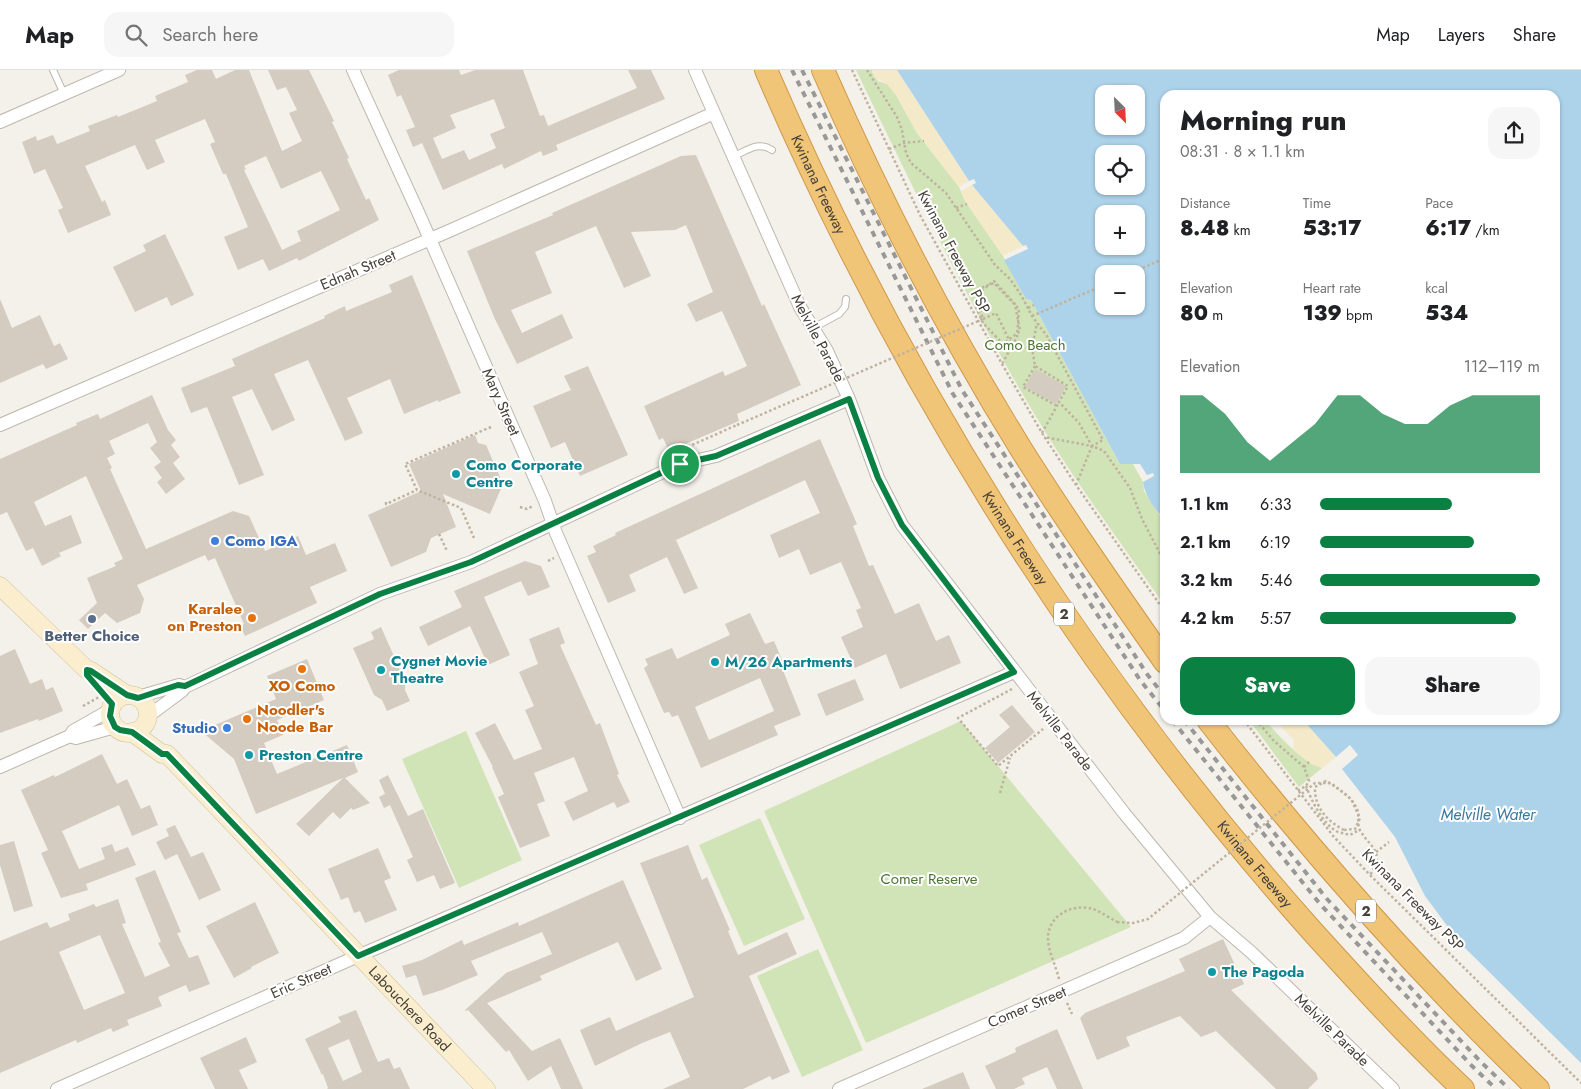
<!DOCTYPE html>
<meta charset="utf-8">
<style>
:root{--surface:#fff;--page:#f6f6f6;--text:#202124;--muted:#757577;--line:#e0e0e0;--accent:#0b8043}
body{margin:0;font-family:Jost,sans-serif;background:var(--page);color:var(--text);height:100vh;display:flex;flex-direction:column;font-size:19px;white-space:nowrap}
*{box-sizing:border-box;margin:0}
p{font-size:16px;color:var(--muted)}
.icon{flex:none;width:28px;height:28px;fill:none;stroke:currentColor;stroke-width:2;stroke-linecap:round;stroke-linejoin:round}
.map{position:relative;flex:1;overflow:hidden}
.sheet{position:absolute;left:1160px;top:20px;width:400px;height:635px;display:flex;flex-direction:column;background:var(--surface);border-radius:15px;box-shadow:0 1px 4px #0004}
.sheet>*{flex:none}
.needle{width:32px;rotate:156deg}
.fabs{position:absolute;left:1095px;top:15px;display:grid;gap:10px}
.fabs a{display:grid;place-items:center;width:50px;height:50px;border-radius:10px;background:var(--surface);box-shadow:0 1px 4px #0004;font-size:25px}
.pin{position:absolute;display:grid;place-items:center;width:42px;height:42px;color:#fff;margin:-21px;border:2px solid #fff;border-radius:50%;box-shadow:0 1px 5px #0007}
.round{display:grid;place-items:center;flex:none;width:52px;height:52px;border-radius:15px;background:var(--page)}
.headline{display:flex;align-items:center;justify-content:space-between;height:85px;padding:0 20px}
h1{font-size:28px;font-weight:800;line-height:38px}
.metrics{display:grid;grid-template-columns:repeat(3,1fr);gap:8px;height:85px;padding:5px 20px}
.metrics div{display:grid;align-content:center}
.metrics b{font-size:21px;font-weight:800}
.metrics small{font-size:14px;font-weight:400}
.metrics p{font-size:14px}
.chart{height:140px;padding:10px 20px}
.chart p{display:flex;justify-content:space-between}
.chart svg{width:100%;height:90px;margin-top:5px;fill:var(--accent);opacity:.7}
.primary-button{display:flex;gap:10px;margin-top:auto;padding:10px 20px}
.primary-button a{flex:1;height:58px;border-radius:15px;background:var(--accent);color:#fff;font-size:20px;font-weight:800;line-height:58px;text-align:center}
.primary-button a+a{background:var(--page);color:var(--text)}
ul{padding:0 20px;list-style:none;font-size:16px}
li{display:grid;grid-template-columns:80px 60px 1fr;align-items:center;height:38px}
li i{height:12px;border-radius:6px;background:var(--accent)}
header{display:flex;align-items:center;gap:30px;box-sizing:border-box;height:70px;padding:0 25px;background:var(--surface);border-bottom:1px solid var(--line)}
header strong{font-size:24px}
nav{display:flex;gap:28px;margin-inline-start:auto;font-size:18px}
.search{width:350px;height:45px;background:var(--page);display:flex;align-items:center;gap:12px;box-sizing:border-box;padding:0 18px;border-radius:15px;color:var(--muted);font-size:19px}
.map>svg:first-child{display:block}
</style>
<header>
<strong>Map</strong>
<div class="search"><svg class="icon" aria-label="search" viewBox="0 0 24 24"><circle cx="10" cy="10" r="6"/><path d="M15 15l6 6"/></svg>Search here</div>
<nav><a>Map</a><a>Layers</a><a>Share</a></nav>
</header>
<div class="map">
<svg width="1581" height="1019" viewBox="0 0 1581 1019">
<rect width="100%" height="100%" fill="#f4f0ea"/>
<path fill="#d1e4b7" d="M856,0h17l-1,2 6,9 9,3 9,11 21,38 42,54 6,14 38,55 23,43 5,1 89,164h13l10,18 1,9 21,33v82c-39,-56 -80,-111 -116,-168 -73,-118 -133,-244 -193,-368z
M1249,650h16c16,19 34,38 57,48l-23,19z
M961,651l170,206 -265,116 -102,-232z
M466,661l56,129 -63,28 -57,-129z
M760,748l45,101 -61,27 -45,-101z
M818,879l45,101 -61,27 -45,-101z"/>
<path fill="#f4eaca" d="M873,0h24l72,111 -10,6 -42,-54 -21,-38 -9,-11 -13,-7z
M972,115l51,61 -20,10 -38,-55 -4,-10z
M1277,650h26l33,37 -14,11 -11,-4 -18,-14 1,-10 -14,-14z"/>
<path fill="#add3ea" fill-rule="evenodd" d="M897,0h684v993l-121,-120 -35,-47 -30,-59 -53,-68 16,-14 -8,-10 -14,12 -33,-37h252v-625h-390v425c-10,-10 -20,-24 -22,-38l11,-6 -1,-3 -6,2 -7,-11h-20l-89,-164 -5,-1 -22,-39 24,-11 -2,-4 -3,1 -51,-61 4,-2 -2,-4 -5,2zM1104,24h32v32h-32zM1104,84h32v32h-32zM1104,144h32v32h-32zM1104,204h32v32h-32z"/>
<path fill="#d4ccc1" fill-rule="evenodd" d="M197,0h15l4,9 19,-9h14l33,81 20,-10 -13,-28 8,-3 -11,-23 -9,3 -9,-20h41l25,51 -2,1 17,36 -2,1 19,41 3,-2 10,22 -80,41 -2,-3 -28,13 -6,-12 -25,11 -14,-33 24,-10 -22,-53h-3l-13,-30 5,-2 -10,-23 -50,21 10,22 -18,8 -12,-25 -50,21 17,36 3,-2 6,15 -43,18 -10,-23 5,-2 -18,-39 -11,5 -12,-32 14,-6 1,5 16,-6 4,9 33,-13 -2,-5 29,-11 1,2 39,-16 -2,-5 33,-14 -3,-7zM266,86l15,33 40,-18 19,39 -43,21 4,10 -19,9 -38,-80 2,-1 -2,-3z
M399,0h60l2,5 14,-5h48l17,46 4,-1 4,11 89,-38 -9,-18h23l14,29 -109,46 2,5 -15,6 -2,-5 -37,18 -2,-5 -59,26 -21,-47 -9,4 -7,-17 9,-3 -14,-32 -4,2 -9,-22zM494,29l11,29 -15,6 6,14 -27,12 -5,-10 -22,9 -9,-21 23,-10 -6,-13z
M696,85l66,151 2,-2 37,81 -64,29 2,7 -70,30 -6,-13 -4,2 -15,-34 79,-35 2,5 22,-10 -25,-55 -26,11 -9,-18 26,-12 -27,-67 -11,5 -44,2 20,44 -27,12 -28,-62 -61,26 17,41 -41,17 11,23 40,-19 11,24 -56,26 -23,-47 -27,-66 86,-36 -1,-2 129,-57z
M165,164l29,61 -23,11 -4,-9 -32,15 -22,-45 33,-16 -3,-6z
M412,205l49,118 -23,9v-2l-34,14 -14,-35 -43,19 16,35 -18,8 -37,-81 -34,14 21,46 -23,11 -20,-42 -20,8 32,78 -25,10 -32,-78 -16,6 -10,-25 54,-22 -3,-7 93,-41 -1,-2 21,-10 1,5 46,-19 -3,-7z
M0,229l12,29 28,-13 14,31 6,-3 8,16 -22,10 -3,-5 -43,19z
M588,296l40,89 -48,21 -15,-34 -14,6 -18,-42 38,-16 -7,-14z
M1035,299l31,17 -10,18 -31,-17z
M152,325l16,35 8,10 -5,5 9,12 -7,6 12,16 -19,15 -9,-12 5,-4 -8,-11 7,-5 -11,-14 7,-6 -9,-19 -39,18 6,13 -8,4 5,10 -2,1 36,80 87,-38 16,5 16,35 33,-15 8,19 29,-12 12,28 -37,16 7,16 -72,33 -5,-10 4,-2 -29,-66 -7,3 -3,-6 -68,30 7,14 -4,14 -23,10 -12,-10 -17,16 -9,-9 18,-17 -10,-25 29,-12 -2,-3 9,-4 -37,-83 -52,26 11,24 26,-11 11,28 -23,10 2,3 -19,10 -9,-18 -7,3 -19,-39 -7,3v-56l77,-34 -1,-2 22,-9 2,5z
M475,365l3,8 8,2 17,39 -13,30 -47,-20 13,33 -25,11 -5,14 -35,15 -23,-52 53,-24 -12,-27z
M820,369l37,85 -4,2 16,40 4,-1 22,49 24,-11 17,38 13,-6 12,28 -61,26 -14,-35 -31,14 -14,-31 22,-10 -7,-17 5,-2 -20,-46 -31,13 -11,-26 -20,9 -9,-23 50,-22 -15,-33 -129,60 22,48 -14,6 -17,-37 -38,18 7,16 -28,12 -21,-47 9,-4 -3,-6 23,-11 -1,-2z
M525,491l16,5 9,21 -22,9 -7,-15 -37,16 26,58 -22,10 -18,-39 -42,20 -9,-19 43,-20 -8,-16z
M750,543l15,31 9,-3 11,26 -3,1 19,47 -27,11 4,9 -77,33 -23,-53 -6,2 -3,-5 -5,1 -20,-45 4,-3 -3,-6 27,-11 5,11 53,-24 -5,-11zM760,608l14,33 -65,29 -14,-33z
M381,557l24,54v9l5,11 -23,10 -5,-11 -8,-5 -21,-47 21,-9 -3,-7z
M559,557l6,16 -5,2 36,80 4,-2 19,51 -2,1 13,27 -13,6 -3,-6 -41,19 -9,-19 24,-11 -14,-34 -40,16 11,28 -8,3 13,32 -30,12 -22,-51 6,-3 -12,-27h1l-18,-34 20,-10 19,37 28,-11 -17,-39 9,-4 -15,-34 19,-8 -9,-25z
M15,579l15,35 12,-5 4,11 7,-3 10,24 -24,10 -1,-2 -38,14v-77z
M307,589l17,41 -47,20 6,15 -19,8 13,31 70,-29 11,27 -13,6 25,25 -17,7 -2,-2 -11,11 -7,-7 -24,24 -13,-12 47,-46 -87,36 -22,-55 -33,-28 75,-32 -9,-23z
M855,609l9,21 -38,16 -9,-22z
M1012,635l23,27 -37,31 -13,-15 25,-21 -11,-12z
M102,684l15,30 10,-5 14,30 9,-4 8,20 -26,11 -13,-31 -57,26 17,38 26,-10 -4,-11 11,-4 3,8 13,-5 8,18 -50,19 2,6 -27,8 -20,-45 7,-3 -27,-60 33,-15 1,2z
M388,705l20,41 15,-7 32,74 -15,6 -6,-14 -17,7 -10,-22 6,-3 -23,-52 -6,3 -5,-11 6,-3 -6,-14z
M175,755l16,32 12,-5 18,38 -22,10 -22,-46 -12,6 -9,-18 13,-6 -3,-7z
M14,771l19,65 -19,6 -14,-47v-20z
M688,775l14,35 5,-3 23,53 -2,1 10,24 49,-23 10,22 -48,22 41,96 -18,8 -2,-4 -27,13h-80l27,-12 -20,-45 -28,11 -47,23 -15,-36 30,-13 6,14 78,-34 -54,-134z
M378,778l13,30 -7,3 13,29 -32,13 -5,-12 -6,2 -6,-16 -7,3 -13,-31z
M155,800l26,62 -4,1 12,25 9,-3 12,29 -21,8 -3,-7 -28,12 4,9 -35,14 2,5 -16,7 -2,-4 -34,15 -1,-3 -76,33v-132l47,-19 3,6 20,-8 -2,-6 26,-10 2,3 22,-8 8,24 -4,1 23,53 25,-11 -12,-23 3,-1 -26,-64zM100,865l25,58 -41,17 -25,-58z
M623,810l39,89 -26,12 -18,-39 -78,34 2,4 -55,23 45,48 28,-13 23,51h-22l-10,-23 -23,15 -19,-31 -3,2 -38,-42 -2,1 -1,-1 41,-37 46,-19 -10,-22 -71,29 7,14 -36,15 -19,6 -7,-21 -10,3 -4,-12 20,-6 40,-20 2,5 54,-23 1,4z
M255,832l24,51 -28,14 1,1 -18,10 -28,-52z
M1223,869l21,45 -13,6 85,83 2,6 -10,10h-32l-60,-58 -15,6 -21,-21 -54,21 4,9 -33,14 -17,-42 5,-5 100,-42 -6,-12z
M356,940l22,52 11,-4 5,11 6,-2 10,22h-83l1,-1 -5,-14 -1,1 -17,-36 36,-17 -3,-5zM349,969l13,33 -19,9 -15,-33z
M1057,959l26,60h-26l-10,-22 -25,11 3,6 -11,5h-18l-11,-23 31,-14 -1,-4z
M246,967l11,25 -18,8 9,19h-33l-15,-31z
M963,1002l7,17h-48z"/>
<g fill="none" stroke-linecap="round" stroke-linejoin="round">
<g stroke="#beb8ae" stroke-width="8">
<path id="lane" d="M53,0l11,24
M734,86c14,-6 24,-15 38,-6
M813,258l26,-14 6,-7 1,-8"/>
</g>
<g stroke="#beb8ae" stroke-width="14">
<path id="street" d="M353,0l65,142 127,289 11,32 124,285
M695,0l105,237 27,44 22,48 29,79 24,47 222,288 86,104 41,35 142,137
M0,52l119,-52
M0,355l449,-194 265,-118
M138,627l41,-12 6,2 195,-93 91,-32 209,-98 36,-8 133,-57
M147,647l35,-26 3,-4
M70,666l6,2 39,-11
M0,697l70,-31 3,-5 37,-21
M57,1019l301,-133 656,-284
M839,1019l345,-151 26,-21"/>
</g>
<g stroke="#cfc19e" stroke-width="19">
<g id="secondary">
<path d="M0,516l87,84 4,1 36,24"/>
<circle cx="129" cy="644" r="19"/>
<path id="s1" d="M132,662l30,22h5l319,335"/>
</g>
</g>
<g stroke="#cf9949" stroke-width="24">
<g id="highway">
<path id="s2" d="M766,0c136,315 318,604 546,861 49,54 98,108 151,158"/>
<path d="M823,0c57,130 123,258 198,379 46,73 95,143 144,213"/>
<path d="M1208,650c102,131 211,254 330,369"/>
</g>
</g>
<path stroke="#bfb3a0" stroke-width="2.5" stroke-dasharray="2.5 2.5" stroke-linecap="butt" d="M852,0l68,145 82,149 40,69 34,52 89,127
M867,0l30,47 5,13 4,23 5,10 35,30 49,72 15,14 11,16 11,21 15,20 56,104 -11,6 -48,-9
M889,79l15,-6 20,-2
M956,138l11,-4
M1129,204l36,-16
M1028,238l6,-3
M1032,246l72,-31
M983,249l13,-6 16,33 20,2 3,18 33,20 -9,16 20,21 13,23 12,5 26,37 12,31 23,44
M983,253l-8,-18 3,-16 16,-6 25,26 -2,28 -15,27
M1032,278l5,-25
M1035,296l-12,21 34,19
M1042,363l17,-31
M683,379l54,-24
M1076,415l16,-39
M386,432v2l31,-14
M520,437l7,2 6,-3
M439,464l8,17
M474,468l-13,-30 -44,-18 -12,-26 86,-37
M548,491l6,-3
M1012,619l-54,29 40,48 45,-37
M83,636l18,-10
M1244,650l90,117 36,38 211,208
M1256,650l18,21 30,26 5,14 -3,5 -9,5
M1304,697l5,-5
M1306,716c6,15 16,38 32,46 4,1 8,2 12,3l9,-5
M1000,723l10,-35
M1344,760c-17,-9 -30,-23 -29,-43l11,-6c11,7 26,15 31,28 3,7 -1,16 4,23 11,17 24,20 9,43
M1376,782l13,-10
M1059,909c-3,-13 -11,-28 -11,-41 0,-23 25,-35 45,-29 8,3 17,9 24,13
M1067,933l5,11"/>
<use href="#lane" stroke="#fff" stroke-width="6"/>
<use href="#street" stroke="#fff" stroke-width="12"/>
<use href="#secondary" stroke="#faeece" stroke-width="18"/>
<use href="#highway" stroke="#f0c578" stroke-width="22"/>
<path stroke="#989898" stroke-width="4" stroke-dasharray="6 6" stroke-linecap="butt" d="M792,0l161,324 187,286 25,31
M802,0l160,320 185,284 18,23
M1172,650l148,184 152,162 24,23
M1184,650l143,179 153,162 29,28"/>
<path stroke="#bfb3a0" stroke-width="2.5" stroke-dasharray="2.5 2.5" stroke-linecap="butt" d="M737,355l246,-106 -7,-24 18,-14 21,23 5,27 -17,13 -20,-21
M1117,852l16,1 15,-4 167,-136h16l20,16 9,19 -5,11 -11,1"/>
</g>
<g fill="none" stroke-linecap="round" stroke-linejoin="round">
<g stroke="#fff" stroke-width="10">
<path id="route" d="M849,329l29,79 24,47 112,147 -656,284 -191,-202h-5l-30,-22 -12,-2 -5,-3 -5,-11 2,-12 -25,-29v-5l4,1 36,24 11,3 40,-13 7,1 195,-92 91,-32 209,-98 36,-8z"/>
</g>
<use href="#route" stroke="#0b8043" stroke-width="6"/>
</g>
<g fill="#0f9aa8" stroke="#fff" stroke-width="2">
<circle cx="456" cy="404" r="5"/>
<circle cx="715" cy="592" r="5"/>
<circle cx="381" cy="600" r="5"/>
<circle cx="249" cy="685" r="5"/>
<circle cx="1212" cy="902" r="5"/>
</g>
<g fill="#3f7fe0" stroke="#fff" stroke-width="2">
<circle cx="215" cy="471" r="5"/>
<circle cx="227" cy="658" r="5"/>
</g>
<g fill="#e8710a" stroke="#fff" stroke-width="2">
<circle cx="252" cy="548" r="5"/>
<circle cx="302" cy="599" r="5"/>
<circle cx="247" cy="649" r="5"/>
</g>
<circle fill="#5c6f8a" stroke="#fff" stroke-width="2" cx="92" cy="549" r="5"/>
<g text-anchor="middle" stroke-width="4" stroke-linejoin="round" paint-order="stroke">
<g fill="#fff" stroke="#7e7a74" stroke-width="1">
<rect x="1054" y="532.5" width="20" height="23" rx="4"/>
<rect x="1356" y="829.5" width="20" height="23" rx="4"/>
</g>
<g font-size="14" font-weight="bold" fill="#474139">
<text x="1064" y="549">2</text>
<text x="1366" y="846">2</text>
</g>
<g font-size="15" fill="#474139" stroke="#fff">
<text dy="5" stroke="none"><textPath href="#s2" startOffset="126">Kwinana Freeway</textPath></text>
<text transform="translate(954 182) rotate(62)" y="5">Kwinana Freeway PSP</text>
<text transform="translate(358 200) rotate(-23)" y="5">Ednah Street</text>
<text transform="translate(818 268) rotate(62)" y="5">Melville Parade</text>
<text transform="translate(501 332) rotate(66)" y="5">Mary Street</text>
<text dy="5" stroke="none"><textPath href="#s2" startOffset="531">Kwinana Freeway</textPath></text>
<text transform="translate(1060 661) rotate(52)" y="5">Melville Parade</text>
<text dy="5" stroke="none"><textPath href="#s2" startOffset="936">Kwinana Freeway</textPath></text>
<text transform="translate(1413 830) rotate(45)" y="5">Kwinana Freeway PSP</text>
<text transform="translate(301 911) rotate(-24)" y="5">Eric Street</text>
<text transform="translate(1027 937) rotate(-23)" y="5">Comer Street</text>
<text dy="5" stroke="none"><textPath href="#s1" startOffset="394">Labouchere Road</textPath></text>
<text transform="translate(1332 960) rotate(44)" y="5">Melville Parade</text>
</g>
<g font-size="15" fill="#4c7431" stroke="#fff">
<text x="1025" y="280">Como Beach</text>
<text x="929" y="814">Comer Reserve</text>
</g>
<g font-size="15" font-weight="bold" fill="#0d838f" stroke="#fff" text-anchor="start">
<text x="466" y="400">Como Corporate<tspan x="466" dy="17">Centre</tspan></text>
<text x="391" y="596">Cygnet Movie<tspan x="391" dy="17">Theatre</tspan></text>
<text x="725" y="597">M/26 Apartments</text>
<text x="259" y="690">Preston Centre</text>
<text x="1222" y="907">The Pagoda</text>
</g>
<g font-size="15" font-weight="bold" fill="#366cbe" stroke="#fff" text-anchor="start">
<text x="225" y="476">Como IGA</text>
<text x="217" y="663" text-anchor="end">Studio</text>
</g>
<g font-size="15" font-weight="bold" fill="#c56008" stroke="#fff" text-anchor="end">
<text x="242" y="544">Karalee<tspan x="242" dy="17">on Preston</tspan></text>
<text x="302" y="621" text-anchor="middle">XO Como</text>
<text x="257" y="645" text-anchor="start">Noodler's<tspan x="257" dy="17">Noode Bar</tspan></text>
</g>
<g font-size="15" font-weight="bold" fill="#4e5e75" stroke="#fff">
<text x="92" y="571">Better Choice</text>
</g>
<g font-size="16" font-style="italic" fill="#3979a1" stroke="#fff">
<text x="1488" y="750">Melville Water</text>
</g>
</g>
</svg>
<div class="fabs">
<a><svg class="needle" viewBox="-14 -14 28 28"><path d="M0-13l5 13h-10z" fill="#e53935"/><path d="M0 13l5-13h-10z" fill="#757577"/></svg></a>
<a><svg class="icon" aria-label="locate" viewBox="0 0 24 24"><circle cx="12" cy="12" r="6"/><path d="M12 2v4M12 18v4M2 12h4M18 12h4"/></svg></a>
<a>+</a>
<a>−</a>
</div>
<div class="pin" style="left:680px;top:394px;background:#1e9e55"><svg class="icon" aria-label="arrive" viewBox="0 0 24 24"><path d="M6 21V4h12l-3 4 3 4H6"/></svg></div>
<section class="sheet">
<div class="headline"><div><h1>Morning run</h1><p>08:31 · 8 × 1.1 km</p></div><a class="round"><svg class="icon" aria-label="share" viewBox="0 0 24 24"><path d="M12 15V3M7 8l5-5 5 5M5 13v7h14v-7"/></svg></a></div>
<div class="metrics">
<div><p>Distance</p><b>8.48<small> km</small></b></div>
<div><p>Time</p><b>53:17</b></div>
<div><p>Pace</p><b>6:17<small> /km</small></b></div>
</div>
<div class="metrics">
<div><p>Elevation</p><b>80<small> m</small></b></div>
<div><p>Heart rate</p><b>139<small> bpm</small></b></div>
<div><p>kcal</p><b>534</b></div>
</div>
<div class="chart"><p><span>Elevation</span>112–119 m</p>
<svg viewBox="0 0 160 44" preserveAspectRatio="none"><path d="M0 44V6L10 6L20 15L30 29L40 38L50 29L60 20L70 6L80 6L90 15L100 20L110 20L120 11L130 6L140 6L150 6L160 6V44z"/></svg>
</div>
<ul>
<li><b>1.1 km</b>6:33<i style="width:60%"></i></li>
<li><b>2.1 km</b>6:19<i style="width:70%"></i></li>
<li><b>3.2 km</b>5:46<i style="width:100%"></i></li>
<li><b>4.2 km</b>5:57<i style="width:89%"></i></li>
</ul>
<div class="primary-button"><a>Save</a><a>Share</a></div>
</section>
</div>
